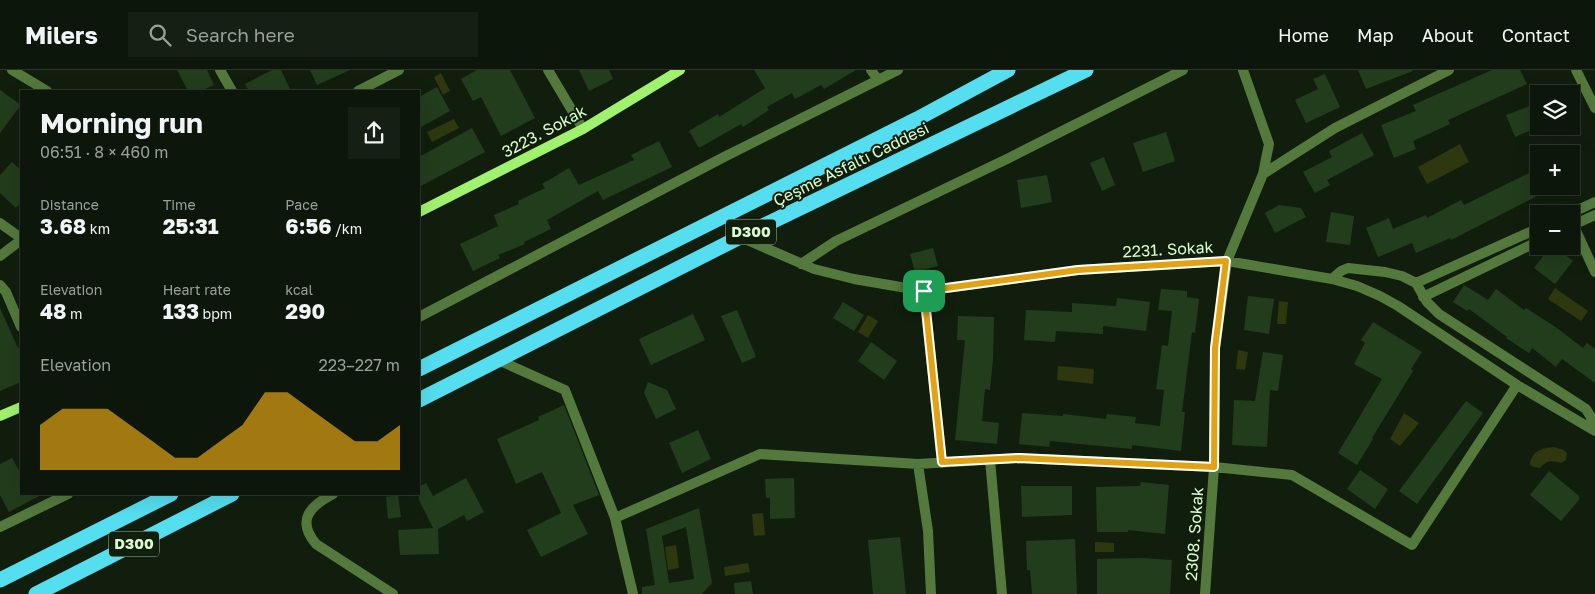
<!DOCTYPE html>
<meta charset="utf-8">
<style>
:root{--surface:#0d160a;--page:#161f13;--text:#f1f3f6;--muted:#9a9f9c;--line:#2d352b;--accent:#e1a314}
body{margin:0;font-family:"Golos Text",sans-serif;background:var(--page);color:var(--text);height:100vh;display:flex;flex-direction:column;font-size:19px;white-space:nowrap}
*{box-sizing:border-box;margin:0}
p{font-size:16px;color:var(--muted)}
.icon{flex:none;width:28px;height:28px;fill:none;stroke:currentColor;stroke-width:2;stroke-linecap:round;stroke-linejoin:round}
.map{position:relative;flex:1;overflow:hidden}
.side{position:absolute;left:20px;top:20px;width:400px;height:405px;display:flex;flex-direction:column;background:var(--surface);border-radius:0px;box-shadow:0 5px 20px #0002,0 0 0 1px var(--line)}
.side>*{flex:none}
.buttons{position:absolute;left:1530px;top:15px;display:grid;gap:10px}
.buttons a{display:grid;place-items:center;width:50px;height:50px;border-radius:0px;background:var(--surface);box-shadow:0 5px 20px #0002,0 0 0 1px var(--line);font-size:25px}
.pin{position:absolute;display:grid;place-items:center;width:42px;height:42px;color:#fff;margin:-21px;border-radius:10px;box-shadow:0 2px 8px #0006}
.round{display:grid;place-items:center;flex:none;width:52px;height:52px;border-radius:0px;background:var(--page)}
.headline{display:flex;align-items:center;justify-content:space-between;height:85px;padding:0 20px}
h1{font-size:28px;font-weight:700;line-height:38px}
.metrics{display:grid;grid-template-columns:repeat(3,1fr);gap:8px;height:85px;padding:5px 20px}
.metrics div{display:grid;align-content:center}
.metrics b{font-size:21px;font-weight:700}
.metrics small{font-size:14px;font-weight:400}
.metrics p{font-size:14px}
.chart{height:140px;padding:10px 20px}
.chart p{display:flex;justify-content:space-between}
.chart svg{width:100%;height:90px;margin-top:5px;fill:var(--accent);opacity:.7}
header{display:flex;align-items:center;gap:30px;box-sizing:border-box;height:70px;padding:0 25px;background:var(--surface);border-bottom:1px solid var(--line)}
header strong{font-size:24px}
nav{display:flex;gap:28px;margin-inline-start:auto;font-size:18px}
.search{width:350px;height:45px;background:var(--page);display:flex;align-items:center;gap:12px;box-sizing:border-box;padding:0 18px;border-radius:0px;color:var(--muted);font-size:19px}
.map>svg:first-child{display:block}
</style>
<header>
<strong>Milers</strong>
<div class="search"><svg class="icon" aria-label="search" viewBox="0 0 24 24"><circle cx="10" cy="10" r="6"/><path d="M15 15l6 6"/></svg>Search here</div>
<nav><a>Home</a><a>Map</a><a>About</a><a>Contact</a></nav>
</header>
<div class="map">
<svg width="1595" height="524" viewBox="0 0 1595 524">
<rect width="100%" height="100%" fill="#111e0e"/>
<path fill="#2e370d" d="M441,3l9,18 -7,4 -9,-18z
M454,49l5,9 -27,14 -5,-10z
M1460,74l9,18 -42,22 -9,-17z
M1555,218l33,23 -7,10 -33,-22z
M1279,231l9,1 -2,22h-9z
M868,245l10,6 -10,17 -10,-6z
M1238,280l10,2 -3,18 -9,-1z
M1058,296l36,3 -1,15 -36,-4z
M1404,343l15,10 -19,23 -10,-7z
M1554,377l10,3 3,3 -1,7 -5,3c-10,-3 -14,-3 -21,5l-6,-1 -4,-2c1,-14 12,-17 24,-18z
M763,443l2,22 -11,1 -2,-22z
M1095,472l19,1v9h-19z
M676,475l3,23 -11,2 -3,-23z
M748,493l2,9 -25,4 -1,-9z"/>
<path fill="#223d1c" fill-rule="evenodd" d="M177,0h30l7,15 -13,6h-13z
M272,0h9l10,21h-42l-4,-7z
M310,0h40l-33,15z
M477,0h33l25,48 -34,18 -20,-39 -8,4 -12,-22z
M579,0h30l4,9 -24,12z
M754,0h102l-32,19 -3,-4 -26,14 -3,-6 -25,14 2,3 -26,17 -2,-3 -42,24 -10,-17 29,-17 1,3 46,-29z
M1358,0h54l1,1 -47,18z
M1492,0h28l7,14 -79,36 2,4 -37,17 3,8 -22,9 -13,-33 35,-14 -3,-6z
M1325,4l15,33 -34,16 -11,-23 23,-11 -5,-10z
M437,17l13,24 -31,17v-31z
M0,20l21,15 -21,28z
M1533,35l6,15v6h2l-26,11 -9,-22z
M472,58l13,24 -66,35v-30z
M1166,62l9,29 -32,11 -10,-29z
M1362,63l12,22 -47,25 3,5 -15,8 -12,-21 29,-15 -3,-6z
M659,71l13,26 -69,33 -5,-9 -51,29 4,9 -27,13 1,2 -27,11 2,3 -27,13 -13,-27 38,-18 -4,-11 25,-11 -1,-3 27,-13 -3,-4 27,-16 10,17 55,-25 -3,-5z
M1104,87l11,28 -13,6 -12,-28z
M12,92l9,8v32l-5,6 -16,-15v-18z
M1539,98v27l-88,45 -1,-2 -34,15 -4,-10 -34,14 -12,-29 23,-10 4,11 33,-14 1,3 34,-18 3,5z
M1047,105l5,27 -31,6 -4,-28z
M1279,135l22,3 5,9 -31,16 -10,-20z
M1331,142l23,4 -4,29 -24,-3z
M1551,176h3l19,15 -18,23 -21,-16z
M933,178l5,18 -23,6 -5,-18z
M1464,215l24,15 8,-11 28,21 2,-2 31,20 26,20 4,-5 8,6v34l-33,-24 -6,8 -24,-19 -3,5 -23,-15 1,-1 -38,-28 -2,2 -14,-9z
M1161,219l26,2v6l12,2 -4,34 -3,-1 -10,80h3l-4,39 -49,-6v4l-82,-8 -1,6 -30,-3 3,-31 41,3v-2l43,5 1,-5 29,3 -1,6 25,3 4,-36 -8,-1 6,-44 6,1 4,-35 -14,-1z
M1248,226l26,3 -5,35 -25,-4z
M1117,228l33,4 -4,29 -43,-5v8l-47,-3 -1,11 -31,-2 2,-30 46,2v-9l44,3z
M843,232l21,13 -10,16 -21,-13z
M0,238l18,40 3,-1v35l-21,9z
M737,240l19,47 -14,6 -21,-47z
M693,244l12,26 -54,25 -12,-26z
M958,246l36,1 -1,42 -3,31 -5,-1 -3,32 17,2 -2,21 -42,-4 10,-100h-8z
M1373,252l49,30 -11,17 2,2 -41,67 1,1 -16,26 -19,-12 44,-74 -28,-15 11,-21 -4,-3z
M871,272l26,19 -13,19 -26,-19z
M1263,282l20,3 -5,36 -8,-1 -3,57 -35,-2 2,-45 21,1z
M648,312l19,8 9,19 -20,10 -12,-26z
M1466,331l17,12 -66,91 -18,-13z
M564,335l35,90 -26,10 15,29 -47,23 -14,-27 34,-17 -19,-41 -26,12 -19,-45 42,-19 -1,-3z
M698,360l13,29 -29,14 -13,-30z
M12,388l9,16v20h22l-34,18 -9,-17v-31z
M1360,400l28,19 -13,20 -28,-20z
M1549,401l30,25v4l-18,21 -31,-26z
M466,408l18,34 -17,9 -3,-6 -26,14 1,25 -39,1 -2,-25 35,-2 -14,-28v-13l7,-4 7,13z
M794,408l1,40 -25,1v-21h-4l-1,-19z
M1141,412l28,3 -4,49 -37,-4v2h-31l-1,-45 44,-1z
M1021,416h51v29l-50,2z
M398,425l3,22 -13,2 -2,-22z
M699,438l13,75 -10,11h-60v-7l13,-2 -9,-56zM686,457l8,52 -25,4 -7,-47z
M900,467l6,57h-33l-5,-54z
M1075,469l2,55h-45l-2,-24h-3l-1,-29z
M1141,488l31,2 -2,34h-73v-35z
M751,511l2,13h-18l-1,-11z"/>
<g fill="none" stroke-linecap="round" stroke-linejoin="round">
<path stroke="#53793d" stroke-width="10" d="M12,0l35,21
M220,0l12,21
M548,0l35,59
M871,0l7,10
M1576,0l19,38
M358,21l41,-21
M1263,104l72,-46 114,-58
M1569,144l26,-12
M0,153l21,15
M1573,154l22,48
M1571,156l24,-11
M740,167l74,32 40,10 70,12 154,-21 149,-9 105,18 25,7 23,10 18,10 119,79 78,46
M0,186l21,-16
M801,194l35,-23 173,-83 174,-88
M1332,209l9,-8 7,-3 37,4 17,4 14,7 11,19 12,12 147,95 5,8 1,12
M1416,213l123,-55
M0,215l6,7 15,35
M924,221l18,172
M1423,227l116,-56
M419,247l305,-160 174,-87
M498,290l67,30 50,128 18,76
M990,390l12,134
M918,394l10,67 3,63
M333,424c-23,12 -37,26 -17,50l77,50
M615,448l145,-64 158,10 101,-6 195,9 78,8 120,70 105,-160
M0,457l68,-33
M1205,524l9,-127 1,-119 12,-87 36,-87 6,-30 -26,-74"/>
<path stroke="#a0f26e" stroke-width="10" d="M419,142l164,-83 97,-59
M0,346l21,-9"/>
<path stroke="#55def0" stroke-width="15" d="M419,299l498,-250 91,-49
M419,330l321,-163 346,-167
M0,510l171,-86
M36,524l196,-100"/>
</g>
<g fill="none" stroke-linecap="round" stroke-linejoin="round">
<g stroke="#fff" stroke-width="10">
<path id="route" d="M1226,191l-11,87 -1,119 -195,-9 -77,4 -18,-171 154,-21z"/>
</g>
<use href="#route" stroke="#e1a314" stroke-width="6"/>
</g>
<g text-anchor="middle" stroke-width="4" stroke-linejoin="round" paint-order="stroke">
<g fill="#111e0e" stroke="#9eb995" stroke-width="1">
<rect x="726" y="149.5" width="50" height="25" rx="4"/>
<rect x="109" y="461.5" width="50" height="25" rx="4"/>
</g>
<g font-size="15" font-weight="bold" fill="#dbfbcf">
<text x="751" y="167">D300</text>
<text x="134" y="479">D300</text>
</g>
<g font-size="16" fill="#dbfbcf" stroke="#111e0e">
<text transform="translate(544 61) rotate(-28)" y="6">3223. Sokak</text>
<text transform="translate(851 94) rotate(-26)" y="6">Çeşme Asfaltı Caddesi</text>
<text transform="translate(1168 179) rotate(-3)" y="6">2231. Sokak</text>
<text transform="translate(1194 464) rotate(-86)" y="6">2308. Sokak</text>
</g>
</g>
</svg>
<div class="buttons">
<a><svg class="icon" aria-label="layers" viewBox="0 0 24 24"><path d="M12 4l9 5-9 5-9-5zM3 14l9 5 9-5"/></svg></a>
<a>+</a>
<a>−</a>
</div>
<div class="pin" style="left:924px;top:221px;background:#1e9e55"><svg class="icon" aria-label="arrive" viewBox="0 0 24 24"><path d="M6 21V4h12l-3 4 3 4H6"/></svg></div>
<section class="side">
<div class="headline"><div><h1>Morning run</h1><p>06:51 · 8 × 460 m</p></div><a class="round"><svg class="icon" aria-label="share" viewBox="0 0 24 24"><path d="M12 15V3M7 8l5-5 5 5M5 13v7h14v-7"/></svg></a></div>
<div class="metrics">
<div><p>Distance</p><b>3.68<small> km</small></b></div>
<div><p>Time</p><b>25:31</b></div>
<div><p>Pace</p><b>6:56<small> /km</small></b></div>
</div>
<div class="metrics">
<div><p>Elevation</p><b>48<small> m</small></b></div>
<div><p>Heart rate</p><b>133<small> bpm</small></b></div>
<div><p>kcal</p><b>290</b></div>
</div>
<div class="chart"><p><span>Elevation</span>223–227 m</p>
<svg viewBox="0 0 160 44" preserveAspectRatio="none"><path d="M0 44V22L10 14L20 14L30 14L40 22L50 30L60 38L70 38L80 30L90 22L100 6L110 6L120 14L130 22L140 30L150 30L160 22V44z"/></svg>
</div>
</section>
</div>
